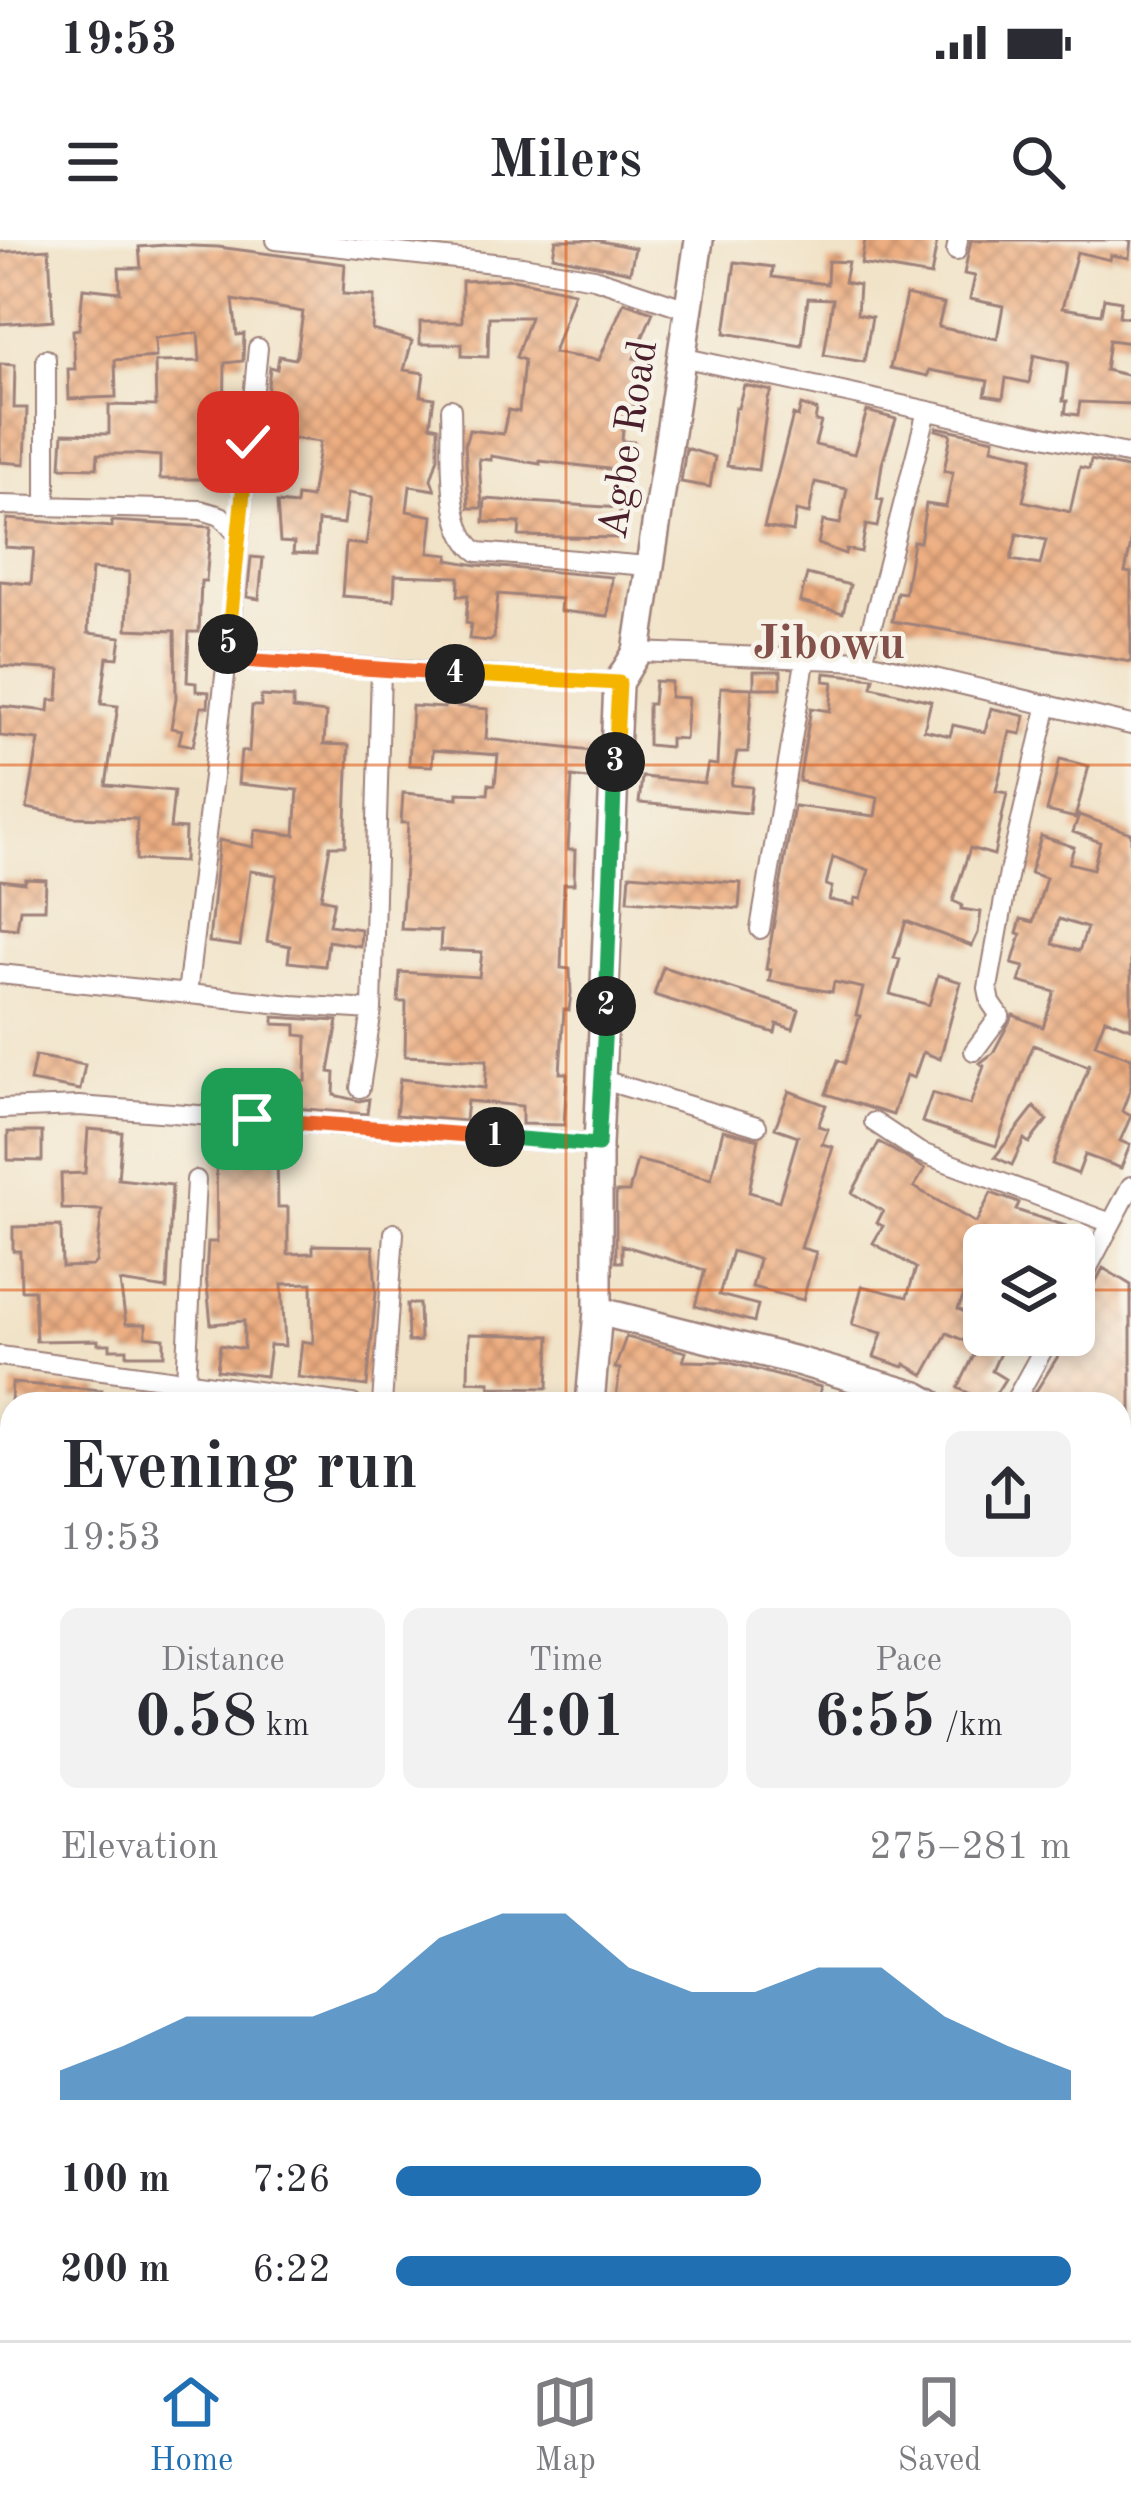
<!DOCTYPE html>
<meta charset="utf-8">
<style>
:root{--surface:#fff;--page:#f2f2f3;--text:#2b2b33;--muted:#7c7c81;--line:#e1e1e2;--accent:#1f6fb2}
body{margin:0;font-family:"Old Standard TT",serif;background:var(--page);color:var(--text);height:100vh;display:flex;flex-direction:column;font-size:45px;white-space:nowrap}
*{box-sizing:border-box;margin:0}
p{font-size:39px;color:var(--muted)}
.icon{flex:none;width:66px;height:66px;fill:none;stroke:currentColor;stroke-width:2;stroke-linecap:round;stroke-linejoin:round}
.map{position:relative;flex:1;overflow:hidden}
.details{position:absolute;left:0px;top:1152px;width:1131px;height:948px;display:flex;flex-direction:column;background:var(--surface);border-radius:36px 36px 0 0;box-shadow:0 6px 18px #0003}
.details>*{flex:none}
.fabs{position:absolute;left:963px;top:984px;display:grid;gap:24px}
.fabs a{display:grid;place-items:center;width:132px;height:132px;border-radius:18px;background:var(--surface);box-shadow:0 6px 18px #0003;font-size:60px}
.pin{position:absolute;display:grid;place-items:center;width:102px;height:102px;color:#fff;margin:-51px;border-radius:24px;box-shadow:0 6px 18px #0006}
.km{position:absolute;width:60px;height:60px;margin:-30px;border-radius:50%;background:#222;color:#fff;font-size:33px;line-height:60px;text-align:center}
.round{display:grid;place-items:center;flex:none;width:126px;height:126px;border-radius:18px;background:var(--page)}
.head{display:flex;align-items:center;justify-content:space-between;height:204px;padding:0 60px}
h1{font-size:66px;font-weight:800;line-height:90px}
.metrics{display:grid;grid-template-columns:repeat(3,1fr);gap:18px;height:204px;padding:12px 60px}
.metrics div{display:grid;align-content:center;border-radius:18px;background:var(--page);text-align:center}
.metrics b{font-size:60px;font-weight:800}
.metrics small{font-size:33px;font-weight:400}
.metrics p{font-size:33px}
.chart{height:336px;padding:24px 60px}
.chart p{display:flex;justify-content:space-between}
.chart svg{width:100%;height:216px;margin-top:12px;fill:var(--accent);opacity:.7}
ul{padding:0 60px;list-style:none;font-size:39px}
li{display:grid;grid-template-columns:192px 144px 1fr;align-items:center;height:90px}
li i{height:30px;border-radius:15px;background:var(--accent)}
.status{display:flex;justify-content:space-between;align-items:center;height:84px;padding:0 60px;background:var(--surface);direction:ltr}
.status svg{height:33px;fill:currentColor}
header{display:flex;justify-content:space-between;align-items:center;height:156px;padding:0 60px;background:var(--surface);font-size:54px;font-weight:800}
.tabs{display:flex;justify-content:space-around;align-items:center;height:168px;border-top:3px solid var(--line);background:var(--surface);font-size:33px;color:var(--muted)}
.tabs a{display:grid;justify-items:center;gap:6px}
.tabs .on{color:var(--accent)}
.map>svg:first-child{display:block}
</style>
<div class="status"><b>19:53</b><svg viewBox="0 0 49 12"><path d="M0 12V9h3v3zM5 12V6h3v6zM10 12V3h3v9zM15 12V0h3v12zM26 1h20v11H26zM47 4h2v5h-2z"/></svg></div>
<header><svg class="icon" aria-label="menu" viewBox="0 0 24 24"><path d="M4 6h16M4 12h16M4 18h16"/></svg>Milers<svg class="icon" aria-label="search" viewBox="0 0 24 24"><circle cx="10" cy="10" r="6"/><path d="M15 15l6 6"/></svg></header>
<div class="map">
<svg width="1131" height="2100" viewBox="0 0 1131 2100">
<defs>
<pattern id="building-cross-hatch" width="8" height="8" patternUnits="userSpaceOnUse" patternTransform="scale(3)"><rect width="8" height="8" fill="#edae81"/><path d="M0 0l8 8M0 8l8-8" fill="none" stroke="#c28d6a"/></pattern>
</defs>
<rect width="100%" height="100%" fill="#f7f3e8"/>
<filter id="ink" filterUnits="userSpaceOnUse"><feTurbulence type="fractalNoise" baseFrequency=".00833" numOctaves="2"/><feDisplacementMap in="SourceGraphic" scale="24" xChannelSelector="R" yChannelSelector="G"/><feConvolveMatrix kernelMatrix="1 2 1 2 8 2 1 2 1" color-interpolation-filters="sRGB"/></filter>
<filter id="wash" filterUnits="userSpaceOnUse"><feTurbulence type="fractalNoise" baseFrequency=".004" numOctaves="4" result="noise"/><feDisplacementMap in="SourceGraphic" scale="48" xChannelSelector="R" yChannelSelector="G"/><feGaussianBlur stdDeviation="2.7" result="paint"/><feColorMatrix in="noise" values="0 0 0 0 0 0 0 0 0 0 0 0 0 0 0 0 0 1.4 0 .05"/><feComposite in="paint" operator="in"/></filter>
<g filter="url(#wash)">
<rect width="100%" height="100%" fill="#f1e3c8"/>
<path fill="#e9d4b7" d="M1119,1845l12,13v242h-119l-12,-12h119z"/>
<g id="blocks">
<path fill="url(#building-cross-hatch)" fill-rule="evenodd" d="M556,0h39l40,8 -5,24 -77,-16z
M865,0l72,2 -6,34 -70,-12z
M971,0h160l-2,18 -18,-3 -1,5 -33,-8 -15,56 39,6 3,-16 17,3 -2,15 12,2v25l-22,-3 -4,30 26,6v28l-51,-2 -2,13 -13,-2 2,-12h-4l5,-38 -34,-8 -5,28 -23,-5 -3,20 -18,-3 3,-14 -59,-11 -1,6 -38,-8 16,-73 38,9 -6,23 59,12 6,-33 -33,-7 5,-23 -11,-2z
M166,5l52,2 127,17 -2,30 31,2 -2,34 40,11 -8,29 20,3 -3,23 13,2 -4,27 8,2v30l-7,22 4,11 -25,-4 -3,25 26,5 -4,37 20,2 -1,5 29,5 135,12 -4,39 -48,-5 1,-12 -63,-5 -4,44 -4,3 -21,-2 2,-15 -5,-1 2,-28 -10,1 1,-19 -64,-2 -1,25 -52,-4 4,-53 20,2 7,-48 -25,-4 -4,31 -26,-3 -2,33 -23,-1 1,-10 -14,-1 -3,-39 19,2 1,-9 14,2 9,-56 -44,-6 4,-38 -13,-3 3,-28 7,2 2,-13 16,3 2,-4 6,-43 -70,-12 4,35 7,-1 -1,27 -18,2 -1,70 -19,-1v47h-45v-23l-27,-2h-35l-1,14 -36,-1 2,-34 46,1v-29l47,1 -1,-44 45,-1 -2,-28 -43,5 1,19 -41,3 1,37 -47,2 -1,-30h7l-2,-39 6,-1 4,-41 37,4 -1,-24h22l-2,-21z
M49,9l4,71 -53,4v-72z
M828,21l20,1 -4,20 15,3 -2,29 15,3 -8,45 -40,-7 9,-56 -25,-1 -6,48 -77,-13 10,-71 38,5 -1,10 55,7z
M513,39l61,13 -21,61 46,7 25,-58 29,10 -19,46 17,3 -3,21 -11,-2 -4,38 -9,-1 -2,24 12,1 -1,15 -10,-1 -1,11 -5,3 -77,-9v3l-49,-8v4l-12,-1 3,49h-13l-4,-63 4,-15 34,4 5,-24 11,2 5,-52 -8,-3 14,-40h-41l-1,40 -26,-1v-12h-42v-22h42v-41z
M0,124l15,1 -1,43h13l-2,56 -25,-2z
M744,145l28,6 -4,8 -10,71 -31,-4 8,-58h3z
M801,165l16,5 -2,11 6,1 -6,23 39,9 13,-43 29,8 -14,45 -5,35 6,1 -6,27 -11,-2 -5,27 -15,-3 -1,5 -27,-10 5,-23 17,3 7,-35 -32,-7 -6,32 -13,-3 -3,21 -29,-5 29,-112 5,2z
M937,187l57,12 -2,9 41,9 -10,44 47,11 10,-45 9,2 2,-9 40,9v75l-6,28 6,1v89l-239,-41 5,-29 8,1 8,-52 7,1 6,-38 20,3 7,-35 -9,-1 7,-37 -15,-4zM1017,294l29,6 -6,25 -29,-5z
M686,208l29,9 -5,30 -29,-5z
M485,259l135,9 -1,30 -100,-2 1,-13 -36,-1z
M7,279l105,8v-6l99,6 -5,54h-5l-2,51h-10l-2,50 9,1v8l13,1 -1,15h-7l-8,39 -14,-3 3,-13 -11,-2 5,-30 -1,-67 -48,-2 2,-57 -37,-3 -3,34 -1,30 33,4 -3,21 -11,-1 -6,47 17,2 -12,79 68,6 -4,37 15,1 -1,33 -48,-2 1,-41 -64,-2 -46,-9 12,-68 -39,-4v-30l49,5 1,-11h8l2,-30 -60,-4v-85l31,3 3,-35 -29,-2z
M251,317l12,1 -4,41 -12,-2z
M807,334l43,11 -7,28 -43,-11z
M754,431h27v17h-27z
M825,433l49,5 -2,9 59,14 -7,29 26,6 3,-11 32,7 6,-24 34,8 -4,18 -11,-2 -14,59 11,2 -13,62 -24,-7 -17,53 9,4 -1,4 20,3 -3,21 -6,13 -66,-25 -12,37 6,1 -10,35 39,11 9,-30 23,7 -21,77 -17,-7 -9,26 -8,-3 -13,40 -67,-21 12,-34 7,3 15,-47 -4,-1 7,-27 -29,-6 -2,10 -63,-11 2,-11 -5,-1 28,-163 81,10 3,-18 -79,-17 12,-73 19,3 3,-29 -9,-1zM833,617l36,13 -8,29 -6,-1 -1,7 -25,-5 3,-13 -6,-2z
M655,441l16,1 -1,15 18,1 -3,41 -15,-1v9l-22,-2v-41h5z
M721,447l31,1 -4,64h-11l-6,33 21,2 -3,26 -110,-10 3,-26 62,6 4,-19 9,1z
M261,456l32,2v11l33,4 -2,31 25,1 -4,101h-15l-9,52 13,3 -5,24 32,4 -1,17 -32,-5 -3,25 -37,-4 2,-16 -23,-5 10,-66 -27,-4 -10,75 -31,-4 10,-102 34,7 2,-17 40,5 3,-45 -60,-6 3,-33 8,1 3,-46h9z
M444,465l44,4 -2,30 105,12 -3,28 -16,-2 -4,73h7l-1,34h-10l-3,84 9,1 1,24 -2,17 -5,-1 -4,64h7l-3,52 -42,-1v-18l-55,-5 -2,20 -69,-6 4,-36 85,9 2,-28 -82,-4 1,-54h-8l2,-30 79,5 3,-25 -42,-2 1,-19 -40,-2 7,-106h-7l2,-30 55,5v-5l30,1 1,-10 6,1 3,-30 -65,-5 -1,16 -23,-1 3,-59 32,2z
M1060,519l29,7 -14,52 -28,-7z
M1079,575l52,18v195l-26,-10 -10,26 36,14v29l-9,24 9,5 -11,25 10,4 -9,23 -36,-13 -7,19 -26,-10 38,-101 -2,3 -55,-21 -37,101 -74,-24 10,-29 38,12 14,-39 -4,-3 13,-10 20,-38 30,12 12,-35 -36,-10 5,-15 -12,-3 9,-30 -4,-1 4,-14 12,3 13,-44 -16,-5 11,-37 33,11 -5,16 24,6 7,-27 -27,-10zM1059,679l28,9 -8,23 -26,-7z
M630,634l111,9 -2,26 -111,-9z
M25,639l21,1 -1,29h-25l-3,20 -17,-2v-47l25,3z
M663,727l136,43 -6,19 -16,-5 -2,9 -121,-38z
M274,777l64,4 -9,51 6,1 -1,22 25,6 10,-2 -2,15 -149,-12 4,-28 43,8 41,-1 1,-45 -11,-1v-10l-22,-1z
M35,816l50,9 -5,25 -50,-9z
M789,851l37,14 -8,21 10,3 -6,15 11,3 -32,101 15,4 -13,48 -51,-13 7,-28 -27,-8 -13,44 39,10 -4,17 -59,-16 10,-36 -83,-25v17h-6v-70h13l8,-32 74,19 12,-49 36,9 -10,53 30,9 19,-65 -23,-8z
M1034,867l13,13 -18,23 -5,-4 -12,26 -17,-8z
M88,889l34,3 -4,47 54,6 -5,104 -47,-7 6,42h20v12l18,2v17h-37v-6h-17v-5h-12v-4l-62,1 -2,-51h-13l-1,-39h-7v-24l48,-1 1,41 30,-1 4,-4 6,-52 -40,-1 -1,-35 24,-1z
M8,892h34v29l-34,-1z
M879,902l46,27 -11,18 62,36 15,-30 28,10 -3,7 50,16 -6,19h-76v42l-14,-5 -12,27 26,12v14h24l-16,36 13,8 -15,24 -32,-15 20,-41 -31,-14 -23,42 -19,-11 -1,3 -30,-10 8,-24 -30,-8 10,-39 45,11 9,-29 -43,-25 10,-17 -6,-3 6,-12 -31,-18z
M277,912l1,55h10v47l25,-1v-8l60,1 3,46 -9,94 -69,-9 4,-36 11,2 -1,-60 -30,1 3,62 -15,-1 -4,31 -49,-6 3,-25 24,4v-28l-33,3 -5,-48 2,-34h9l-1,-89z
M1103,1028l28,17v132l-12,-8v-5h-91l37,-59 9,5v-37l12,-13z
M407,1064h12l1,37 -12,1z
M469,1094l81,2 -2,52 -58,-1v-5l-22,-1z
M626,1097l60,15 -3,9 44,1 94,25 -5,17h-165l-35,-6 4,-29 -5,-1z
M12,1143l90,7 -1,14h-90z"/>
</g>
</g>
<g filter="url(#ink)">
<use href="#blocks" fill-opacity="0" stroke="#9e817a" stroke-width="3"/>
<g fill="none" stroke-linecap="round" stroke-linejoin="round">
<g stroke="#9e817a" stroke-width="14">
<path id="lane" d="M1119,1925l12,9"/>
</g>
<g stroke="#9e817a" stroke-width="22">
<path id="street" d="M276,0l246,26 72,12 96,32
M956,11l2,-11
M681,117l450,98
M46,119v146
M451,169c2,38 -7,122 27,143l170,14
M0,265l201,5 20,6 17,19
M637,412l226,9 268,64
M227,419l391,24
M863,421l64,-250
M760,689l46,-273
M0,734l292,31 80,5
M187,754l40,-335 31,-311
M974,811l26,-35 -9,-13 -3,-15 21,-116 39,-168
M603,840l154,46
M360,848l12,-78 9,-341
M0,869l79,-3 519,39
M874,882l45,30 192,71
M1074,1054l57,-108
M0,1116l352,48
M186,1142l10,-202
M382,1164l12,-171
M1013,1164l38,-69
M0,1500l12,9
M1119,1680l12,12
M0,1734l12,5
M0,1930l12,4
M706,2088l18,12
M911,2088l16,12
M192,2100l3,-9
M394,2100l1,-12
M572,2100l1,-12"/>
</g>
<g stroke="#9e817a" stroke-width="32">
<path id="secondary" d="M598,1071l203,51 116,34 14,8
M590,1164l8,-93v-166l20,-462 19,-31 62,-412
M1119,1269l12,6
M978,2088l14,12"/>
</g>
<use href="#lane" stroke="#fff" stroke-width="9"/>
<use href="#street" stroke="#fff" stroke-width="18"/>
<use href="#secondary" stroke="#fff" stroke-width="27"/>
</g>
</g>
<g fill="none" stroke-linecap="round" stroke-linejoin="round" filter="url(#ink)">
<g stroke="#fff" stroke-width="24">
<path id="split-1" d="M252,879l243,18"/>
</g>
<g stroke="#fff" stroke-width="24">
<path id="split-2" d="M495,897l103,8 8,-139"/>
</g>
<g stroke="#fff" stroke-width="24">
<path id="split-3" d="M606,766l9,-244"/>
</g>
<g stroke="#fff" stroke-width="24">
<path id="split-4" d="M455,434l164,9 -4,79"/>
</g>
<g stroke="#fff" stroke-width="24">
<path id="split-5" d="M228,404l-1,15 228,15"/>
</g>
<g stroke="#fff" stroke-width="24">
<path id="split-6" d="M228,404l20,-202"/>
</g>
<use href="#split-1" stroke="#f0652b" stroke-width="15"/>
<use href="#split-2" stroke="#22a559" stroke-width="15"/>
<use href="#split-3" stroke="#22a559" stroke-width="15"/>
<use href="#split-4" stroke="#f5b400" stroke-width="15"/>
<use href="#split-5" stroke="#f0652b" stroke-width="15"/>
<use href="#split-6" stroke="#f5b400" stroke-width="15"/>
</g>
<path fill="none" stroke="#e0560e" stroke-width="3" stroke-opacity="0.55" d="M566,0v1164M0,525h1131M0,1050h984M1074,1050h57M0,1575h12M1119,1575h12M566,2088v12"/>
<g text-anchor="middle" stroke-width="9" stroke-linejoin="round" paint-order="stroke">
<g font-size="42" fill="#4a1f2b" stroke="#f7f3e8">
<text transform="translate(626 199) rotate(-81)" y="15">Agbe Road</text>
</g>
<g font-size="48" font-weight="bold" fill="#835149" stroke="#f7f3e8">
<text x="829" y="418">Jibowu</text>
</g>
</g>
</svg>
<div class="fabs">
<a><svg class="icon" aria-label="layers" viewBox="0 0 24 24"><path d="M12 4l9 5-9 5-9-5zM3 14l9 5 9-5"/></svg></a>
</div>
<div class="pin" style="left:252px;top:879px;background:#1e9e55"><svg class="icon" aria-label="arrive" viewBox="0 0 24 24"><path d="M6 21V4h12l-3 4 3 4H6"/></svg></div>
<div class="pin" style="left:248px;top:202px;background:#d93025"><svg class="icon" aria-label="check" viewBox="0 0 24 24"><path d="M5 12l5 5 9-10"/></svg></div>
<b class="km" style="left:495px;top:897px">1</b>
<b class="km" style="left:606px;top:766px">2</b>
<b class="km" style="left:615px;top:522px">3</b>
<b class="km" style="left:455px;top:434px">4</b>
<b class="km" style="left:228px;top:404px">5</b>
<section class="details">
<div class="head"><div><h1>Evening run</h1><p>19:53</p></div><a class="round"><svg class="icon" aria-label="share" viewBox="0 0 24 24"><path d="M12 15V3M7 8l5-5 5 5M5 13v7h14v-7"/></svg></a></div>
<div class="metrics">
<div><p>Distance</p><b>0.58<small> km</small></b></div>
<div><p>Time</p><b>4:01</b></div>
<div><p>Pace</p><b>6:55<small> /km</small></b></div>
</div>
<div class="chart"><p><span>Elevation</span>275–281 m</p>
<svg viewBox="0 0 160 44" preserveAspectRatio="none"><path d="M0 44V38L10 33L20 27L30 27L40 27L50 22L60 11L70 6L80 6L90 17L100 22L110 22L120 17L130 17L140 27L150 33L160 38V44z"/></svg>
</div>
<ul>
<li><b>100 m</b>7:26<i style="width:54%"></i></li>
<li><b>200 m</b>6:22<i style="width:100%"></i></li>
</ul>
</section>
</div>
<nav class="tabs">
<a class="on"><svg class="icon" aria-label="home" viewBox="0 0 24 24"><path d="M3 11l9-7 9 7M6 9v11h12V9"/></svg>Home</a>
<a><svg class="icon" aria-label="map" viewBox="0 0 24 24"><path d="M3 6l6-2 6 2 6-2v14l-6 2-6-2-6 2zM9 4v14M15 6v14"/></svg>Map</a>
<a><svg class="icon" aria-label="saved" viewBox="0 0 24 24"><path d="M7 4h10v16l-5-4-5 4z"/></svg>Saved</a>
</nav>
